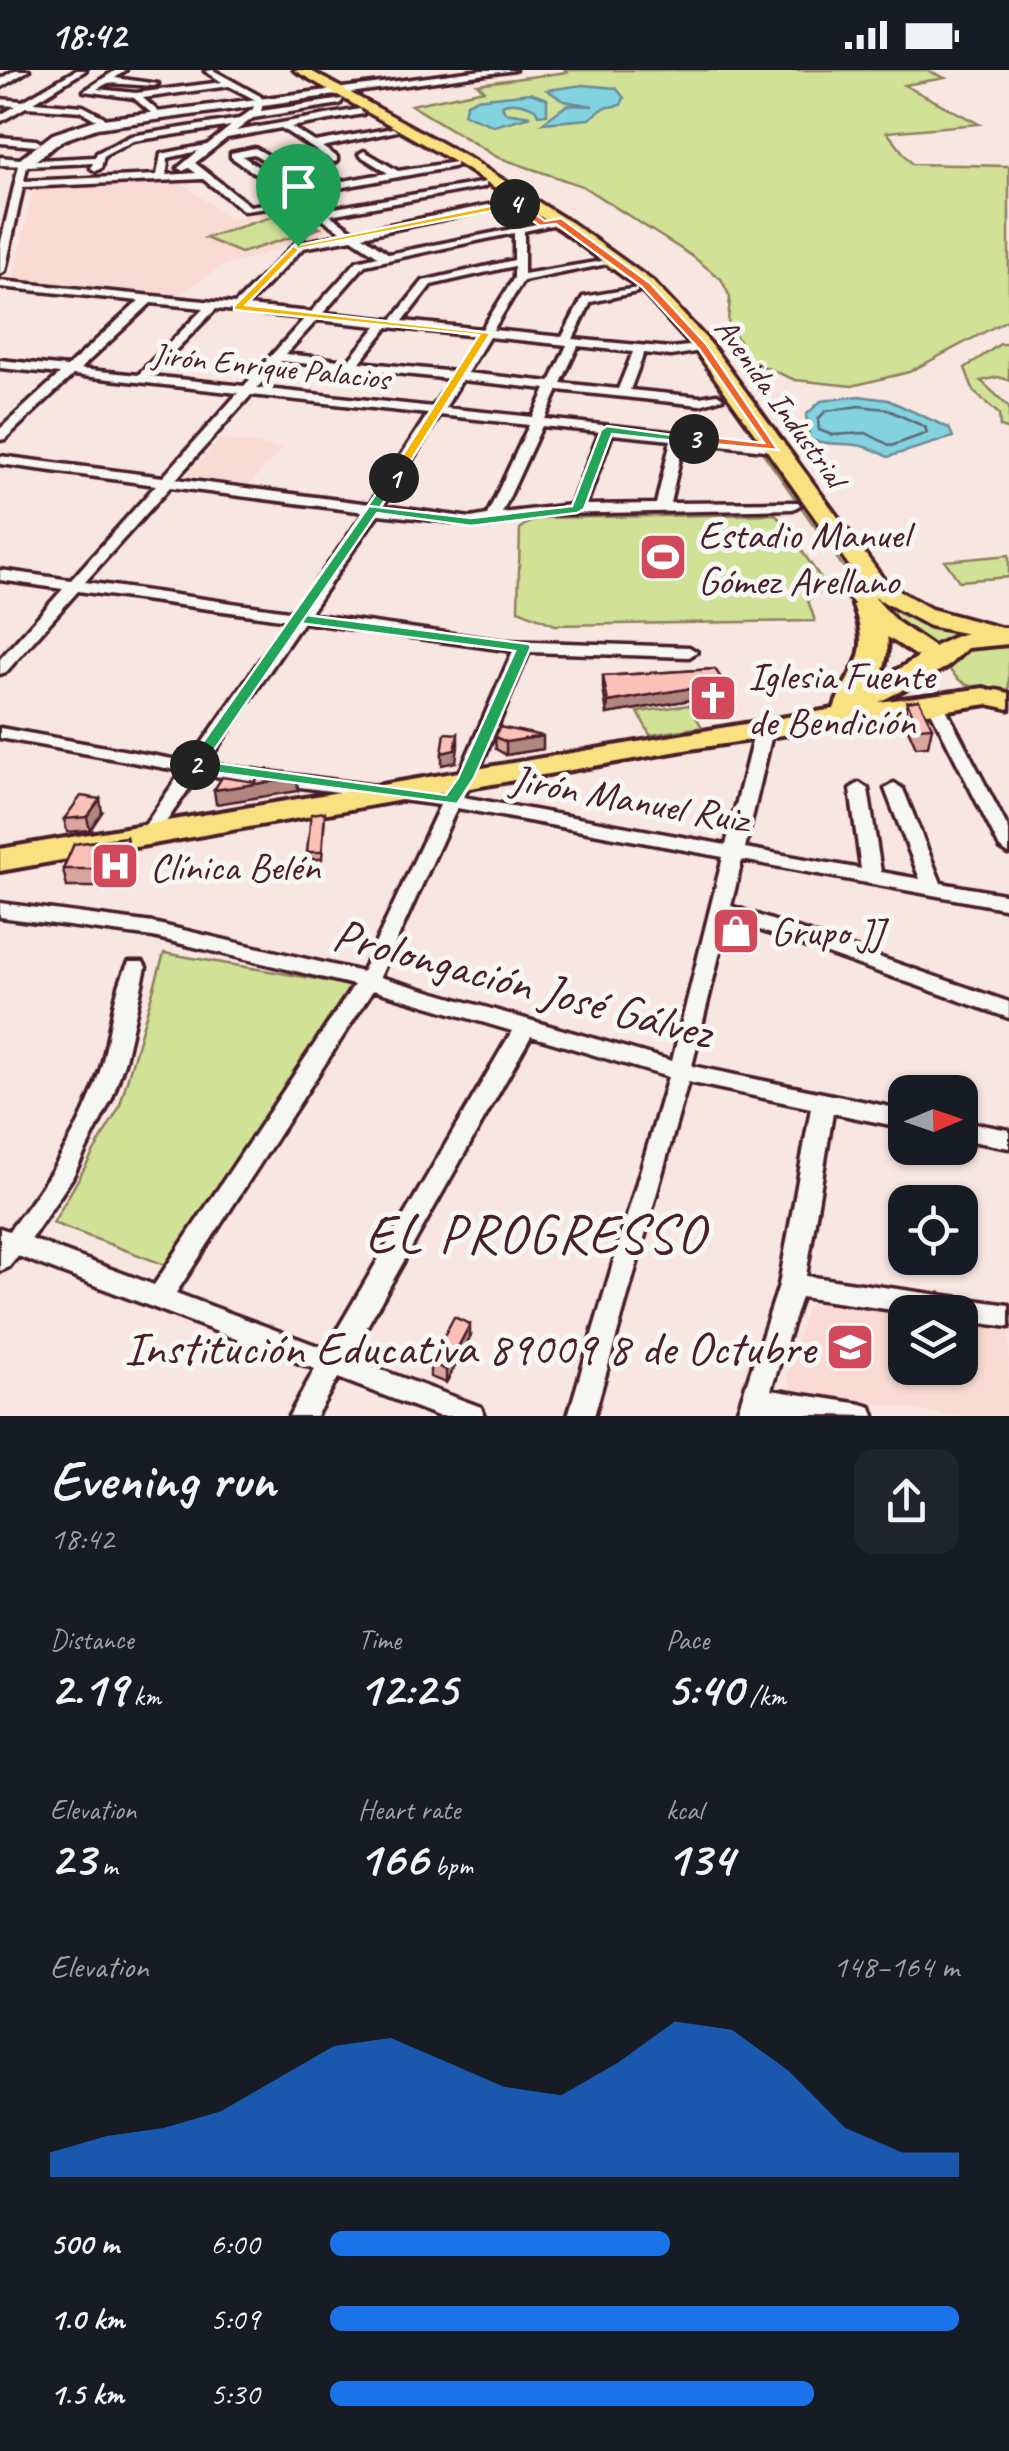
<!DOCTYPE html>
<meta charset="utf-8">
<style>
:root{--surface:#171b24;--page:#20242c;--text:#f1f3f6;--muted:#9ea1a6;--accent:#1a73e8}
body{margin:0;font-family:Caveat,sans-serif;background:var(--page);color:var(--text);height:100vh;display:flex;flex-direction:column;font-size:38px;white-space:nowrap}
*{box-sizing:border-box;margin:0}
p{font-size:32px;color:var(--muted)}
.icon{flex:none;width:55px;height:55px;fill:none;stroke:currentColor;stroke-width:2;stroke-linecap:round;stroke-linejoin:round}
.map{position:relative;height:1346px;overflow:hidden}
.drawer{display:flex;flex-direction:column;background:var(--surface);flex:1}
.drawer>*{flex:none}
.needle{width:65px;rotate:88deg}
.buttons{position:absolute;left:888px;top:1005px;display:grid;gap:20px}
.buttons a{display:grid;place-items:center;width:90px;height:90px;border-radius:20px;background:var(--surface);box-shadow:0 2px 8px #0004;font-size:50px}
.pin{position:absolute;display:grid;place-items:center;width:85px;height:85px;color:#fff;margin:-102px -42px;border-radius:50% 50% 50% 0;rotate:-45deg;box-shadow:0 0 10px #0007}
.pin .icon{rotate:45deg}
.km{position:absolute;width:50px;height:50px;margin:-25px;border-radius:50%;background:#222;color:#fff;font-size:28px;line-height:50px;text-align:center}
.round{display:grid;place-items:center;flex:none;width:105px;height:105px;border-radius:20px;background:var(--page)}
.head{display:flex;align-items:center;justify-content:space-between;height:170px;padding:0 50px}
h1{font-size:55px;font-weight:800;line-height:75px}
.metrics{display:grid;grid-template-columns:repeat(3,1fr);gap:15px;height:170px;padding:10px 50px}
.metrics div{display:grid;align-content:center}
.metrics b{font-size:50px;font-weight:800}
.metrics small{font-size:28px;font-weight:400}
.metrics p{font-size:28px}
.chart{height:280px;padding:20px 50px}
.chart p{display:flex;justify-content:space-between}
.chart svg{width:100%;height:180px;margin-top:10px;fill:var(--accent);opacity:.7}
ul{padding:0 50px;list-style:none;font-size:32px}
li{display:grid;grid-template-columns:160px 120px 1fr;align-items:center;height:75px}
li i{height:25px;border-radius:12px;background:var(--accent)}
.status{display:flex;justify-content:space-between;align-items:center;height:70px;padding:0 50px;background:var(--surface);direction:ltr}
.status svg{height:28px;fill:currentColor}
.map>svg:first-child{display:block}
</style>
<div class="status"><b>18:42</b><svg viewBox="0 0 49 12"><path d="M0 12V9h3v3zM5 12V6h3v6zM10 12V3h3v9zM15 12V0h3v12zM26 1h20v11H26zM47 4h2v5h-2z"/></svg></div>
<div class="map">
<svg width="1009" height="1346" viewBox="0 0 1009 1346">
<rect width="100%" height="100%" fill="#f8e6e0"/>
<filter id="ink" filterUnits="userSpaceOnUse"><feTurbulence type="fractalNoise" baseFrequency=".01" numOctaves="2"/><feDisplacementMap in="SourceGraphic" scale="20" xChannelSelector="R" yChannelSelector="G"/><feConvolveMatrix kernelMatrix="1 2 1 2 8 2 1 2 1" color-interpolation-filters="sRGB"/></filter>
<g filter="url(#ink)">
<path fill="#f9dbd3" d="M176,108l53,41 71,-14 35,26 -114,36 -43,29 -164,-17 20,-94z
M221,369l61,9 -33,37 -63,-9z
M824,1230l89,12h-8v56h55v-49l49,7v90h-58l-158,-26 -6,-12 19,-69z"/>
<path fill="#d1e195" stroke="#8e8060" stroke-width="2.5" d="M565,0h361l19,8 -41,7 75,39 -92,8 25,32 97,2v153l-100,53 -57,14 -57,-6 -45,-19 -22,-39 2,-25 -9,-18 -29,-23 -110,-70 -85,-29 -86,-52 73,-15 -7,-6 90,-12z
M284,143l36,15 -79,25 -36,-15z
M1000,274h9v36l-11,-3 -17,4 28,26v23l-9,-3 -1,-13 -25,-22 -9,-24z
M769,381l102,141 35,24 55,18 -29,13 -64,-45 -105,-149z
M776,444l51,73 -19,13 7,21 -260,4 -37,-15 2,-82 17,-10z
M1009,485v22l-50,4 -14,-20z
M1009,572v49c-24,3 -50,-3 -62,-26l21,-19z
M689,635l13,22 -52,8 -12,-23z
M164,883l187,32 -186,280 -112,-42 66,-115z"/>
<path fill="#82d2df" stroke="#6c8a97" stroke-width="2.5" d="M583,15l33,3 8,10 -3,7 -17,3 -15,11 -47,4 25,-18 26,1 -29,-5 -17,-11z
M530,23l17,6v15l-9,1 -3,-6c-10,-5 -22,-9 -33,-4l3,7 26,4 -37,10 -30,-12 3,-11 9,-4z
M859,326l29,4 61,28 4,9 -65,20c-35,-20 -43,-8 -78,-17l-4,-25 15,-14z"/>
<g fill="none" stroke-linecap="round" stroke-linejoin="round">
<path stroke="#606773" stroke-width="2.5" d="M859,336l27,3 39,18 2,6 -36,13 -25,-13 -34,2 -13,-5 -1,-11 8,-8z"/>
<g stroke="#4a1f2b" stroke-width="7">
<path id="street" d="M76,0h10l-52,32 49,4 21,11v4h-6l-17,-10 -55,-4 -26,15v-7l16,-9 -16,-1v-6l23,2z
M116,0h10l-11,8 43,6 -4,2 -46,-3 -11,6 39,4 86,-11 -17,-11 8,-1 47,26 4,5 -3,10 82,-12 -3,5 -87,14 -17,13 124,-22 3,5 -72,13 24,15 78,-14 4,3 -75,16 15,10v4l-3,1 -53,-34 -54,10 -32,25 55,43 43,-7 -62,-42v-4l24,-5 16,9v4h-6l-11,-7 -12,2 51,34 95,-17 -27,-17 -2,-2 5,-3 34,20 58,-9v4l-3,1 -153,28 23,15 163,-28v4l-3,1 -153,28 25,17 158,-32 5,3 -155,33 26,18 172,-35v4l-37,8v43l78,-13 5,3 -84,17 -30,49 69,7 21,-40 54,-9v4l-46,10 -18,37 98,9 36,-4v6l-36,6 -27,-3 -14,37 70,7 17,-3 6,4 -23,7 -142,-15 -13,29 229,24 7,4 -7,4 -90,-10 -14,62 128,-1 2,3 -7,4 -239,5 -56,8 -7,4 -113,-12 -69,100 194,27 186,6 8,5 -8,5 -160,-5 -54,127 -12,18 263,48 29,-115 9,-5 9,5 -28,118 116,21 -11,-80 9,-6 9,6 13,83 39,7 -35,-90 9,-6 9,6 38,94 68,12v14l-267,-49 -11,46 278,96v16l-281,-99 -36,147 213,44v18l-72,-15 -27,163 203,29v22l-49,-7v-8h-53l-106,-15 -30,93 90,14 10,3 3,9 -111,-2 -1,2h-26l43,-131 32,-177 -123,-26 -94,334h-26l100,-339 -137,-41 -182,322 132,49 3,9h-46l-100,-38 -22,38h-27l26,-47 -297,-113 -9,11 -9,4v-43l9,3c39,-50 73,-103 92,-163 10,-35 11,-74 28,-106h14l3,5 -21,93 -13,38 -40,80 -41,61 123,46 200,-300 -201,-48 -153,-20v-14l153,20 209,49 78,-167 -241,-31 -42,61 -7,2 -9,-6 41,-60 -182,-33v-10l189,34 99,-142 -210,-29 -72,81 -6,2v-15l63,-70 -63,-9v-10l71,10 85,-95 -156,-21v-8l163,21 75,-84 -165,-18 -68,64 -5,1v-11l60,-55 -60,-6v-8l67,7 72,-66 -139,-14v-6l235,23 60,-60 50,-10 -45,-30 -56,7 -41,-32 -180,8 -18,84 -5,3v-28l20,-85 75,-4 2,-4 34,-17 108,-17 14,-10 3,-9 -27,-14 -86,12 17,15 -3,5 -23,-20 -50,-7zM231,56l-24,19 -46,9 -4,21 -133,6 3,-15 66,-3 -2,5 5,3 5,-3 3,-12 29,-15zM198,81l-20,17 5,3 6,-3 7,5 -29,2 1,-17zM514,163v27l-91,21 -31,39 -69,-7 42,-48zM352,169l26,17 -21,5 -46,51 -64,-6 56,-58zM514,196v12l-32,51 -79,-8 28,-36zM151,233l53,5 -66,67 -58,-6zM216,239l89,9 -61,68 -94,-10zM317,250l60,6 -29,35 -62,-7zM388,257l90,9 -23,36 -95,-10zM489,267l78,8 -17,37 -83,-9zM578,276l55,6 -15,37 -57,-6zM281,291l170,18 -18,28 -176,-19zM462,310l84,9 -13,28 -88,-9zM251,325l177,19 -58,90 -194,-25zM440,345l89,10 -42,90 -16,3 -88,-12zM542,356l58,6 -29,73 -69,8zM612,364l59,6 -15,64 -70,1zM170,417l195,25 -70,100 -210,-30zM303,552l210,29 -56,128 -11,16 -240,-31zM457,738l266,49 -51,204 -292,-84zM373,920l139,41 -186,318 -150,-56z
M0,67l36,3 5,3 -5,3 -36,-3z
M935,628l8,5 66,127v24l-9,-6 -73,-145z
M960,1051l49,9v18l-49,-9z"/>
</g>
<g stroke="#4a1f2b" stroke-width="7">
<path id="secondary" d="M15,0h14l-29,18v-9z
M482,0h33l-418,58 -34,12 -35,26 -28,-1v-8l20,2 33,-25 42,-14z"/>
</g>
<g stroke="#4a1f2b" stroke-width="7">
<path id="primary" d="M294,0h15l161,89 103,65 79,57 58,62 177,241 44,25 78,21v12l-80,-16 -55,-29 22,24 54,37 -13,8 -9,-3 -50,-32 -30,-34 3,-5h17l-172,-241 -56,-62 -79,-59 -101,-65z
M996,620l13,3v16l-22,-5 -4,-6z"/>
</g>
<g stroke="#4a1f2b" stroke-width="8">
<path id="highway" d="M866,527l13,8c11,27 12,48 0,75 53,-27 66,-52 130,-52v16l-42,4 -20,19 -68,35 105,-14 10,3 4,6 -4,6 -304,46 -690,122v-22l834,-140c15,-44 40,-48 19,-104z"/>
</g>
<use href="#street" fill="#f6f6f2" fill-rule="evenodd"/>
<use href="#secondary" fill="#f6f6f2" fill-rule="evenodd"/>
<use href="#primary" fill="#fae180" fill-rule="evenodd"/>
<use href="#highway" fill="#fae180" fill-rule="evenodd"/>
</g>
<path fill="#d9a69d" stroke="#4a1f2b" stroke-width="2.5" d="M715,599l19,44 -21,4 -11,-19 -95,16 -4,-26v-12z
M907,632l25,25 -4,19 -12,1 -12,-27z
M495,667l48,12 -37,6 -10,-6z
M102,742l-12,18 -23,2 -3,-13z
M325,742l-3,47h-14l-1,-7z
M126,767l3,18v32h-62l-4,-18z
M748,846l-4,25 -17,-3 2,-14z
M470,1267l-24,46 -16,-6v-14z"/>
<path fill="#b0877f" stroke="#4a1f2b" stroke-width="2.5" d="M703,616l-1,12 -95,16 1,-12z
M736,630l-2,13 -21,4 2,-13z
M458,664v13l-2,15 -14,3v-12z
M543,666v13l-37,6v-13z
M297,708l1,13 -82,13 -2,-14z
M100,729l2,13 -12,18 -3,-13z
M126,767l3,18v32l-3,-18z
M470,1254v13l-24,46v-13z"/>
<path fill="#fcc1b6" stroke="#4a1f2b" stroke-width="2.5" d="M715,599l21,31 -21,4 -12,-18 -95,16 -5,-26z
M919,630l13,27 -13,1 -12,-26z
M499,657l44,9 -37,6 -11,-5z
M445,663l13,1 -3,16 -13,3z
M261,702l36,6 -83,12 8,-13 33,5z
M81,726l19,3 -13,18 -23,2z
M325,742l-3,40h-15l4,-38z
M126,767v32h-63l11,-25z
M732,841l16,5 -3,11 -16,-3z
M454,1247l16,7 -24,46 -16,-7z"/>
</g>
<path fill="#f5b400" stroke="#fff" stroke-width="2.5" d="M295,174l8,2 -57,59 245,28 -93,148 -10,-3 91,-143 -245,-25v-4z"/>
<path fill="#22a559" stroke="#fff" stroke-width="2.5" d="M389,405l11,3 -93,137 222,29 2,3 -57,131 -17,26 -268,-35v-7l6,-2 251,35 12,-17 57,-127 -217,-28 -8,-5z"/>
<path fill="#22a559" stroke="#fff" stroke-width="2.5" d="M607,356l94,13 -7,4 -82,-9 -28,75 -7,4 -106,13 -94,-13 -176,256h-12v-7l180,-256 102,12 101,-12 29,-76z"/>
<path fill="#f0652b" stroke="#fff" stroke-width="2.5" d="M512,132h6l27,19 16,-3 89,65 57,62 71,105 -88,-8 4,-7 70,8 -65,-94 -57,-62 -86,-63 -16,2 -28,-20z"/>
<path fill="#f5b400" stroke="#fff" stroke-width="2.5" d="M515,131l3,5 -220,43 -4,-3z"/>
<defs>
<g id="stadium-square" transform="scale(2.5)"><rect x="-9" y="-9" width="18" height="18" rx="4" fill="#d1495b" stroke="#f6f6f2"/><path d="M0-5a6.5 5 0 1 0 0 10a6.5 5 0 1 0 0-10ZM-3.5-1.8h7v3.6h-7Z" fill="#fff"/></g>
<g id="church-square" transform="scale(2.5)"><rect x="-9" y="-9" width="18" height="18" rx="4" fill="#d1495b" stroke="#f6f6f2"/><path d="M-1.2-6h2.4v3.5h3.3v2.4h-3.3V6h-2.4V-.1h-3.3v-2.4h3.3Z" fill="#fff"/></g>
<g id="hospital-square" transform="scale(2.5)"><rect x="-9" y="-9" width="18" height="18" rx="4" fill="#d1495b" stroke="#f6f6f2"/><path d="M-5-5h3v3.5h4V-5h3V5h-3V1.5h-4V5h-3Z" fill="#fff"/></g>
<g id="shop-square" transform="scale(2.5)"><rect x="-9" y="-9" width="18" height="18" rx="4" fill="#d1495b" stroke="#f6f6f2"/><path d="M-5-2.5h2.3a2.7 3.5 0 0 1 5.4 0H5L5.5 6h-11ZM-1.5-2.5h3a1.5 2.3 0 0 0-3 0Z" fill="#fff"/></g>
<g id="school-square" transform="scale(2.5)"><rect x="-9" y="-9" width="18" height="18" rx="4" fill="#d1495b" stroke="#f6f6f2"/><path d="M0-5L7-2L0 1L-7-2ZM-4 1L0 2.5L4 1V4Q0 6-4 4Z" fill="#fff"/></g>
</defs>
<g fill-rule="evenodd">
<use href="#stadium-square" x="663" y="487"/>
<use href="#church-square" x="713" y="628"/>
<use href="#hospital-square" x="115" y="796"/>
<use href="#shop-square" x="736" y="861"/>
<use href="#school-square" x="850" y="1277"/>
</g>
<g text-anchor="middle" stroke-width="10" stroke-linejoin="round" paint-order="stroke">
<g font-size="32" fill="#4a1f2b" stroke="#f6f6f2">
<text transform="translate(271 296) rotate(6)" y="11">Jirón Enrique Palacios</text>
<text transform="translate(781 332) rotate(54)" y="11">Avenida Industrial</text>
</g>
<g font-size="40" fill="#4a1f2b" stroke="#f6f6f2" text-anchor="start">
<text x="698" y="478">Estadio Manuel<tspan x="698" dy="46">Gómez Arellano</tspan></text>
<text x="748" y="619">Iglesia Fuente<tspan x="748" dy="46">de Bendicíón</tspan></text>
<text x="150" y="810">Clínica Belén</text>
<text x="771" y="875">Grupo JJ</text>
</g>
<g font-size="40" fill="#4a1f2b" stroke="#f6f6f2">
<text transform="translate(630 728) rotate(10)" y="14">Jirón Manuel Ruiz</text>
</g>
<g font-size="48" fill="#4a1f2b" stroke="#f6f6f2">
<text transform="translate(523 912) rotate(15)" y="17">Prolongación José Gálvez</text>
</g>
<g font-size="48" fill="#4a1f2b" stroke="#f6f6f2" text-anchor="end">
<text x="815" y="1294">Institución Educativa 89009 8 de Octubre</text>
</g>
<g font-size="55" letter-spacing="2.5" fill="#4a1f2b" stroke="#f6f6f2">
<text x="536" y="1182">EL PROGRESSO</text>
</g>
</g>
</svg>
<div class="buttons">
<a><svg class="needle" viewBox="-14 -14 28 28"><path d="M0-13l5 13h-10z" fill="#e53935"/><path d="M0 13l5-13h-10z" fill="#9ea1a6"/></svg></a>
<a><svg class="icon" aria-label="locate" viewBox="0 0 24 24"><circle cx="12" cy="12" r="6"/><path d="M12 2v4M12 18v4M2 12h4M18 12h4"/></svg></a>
<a><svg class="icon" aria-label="layers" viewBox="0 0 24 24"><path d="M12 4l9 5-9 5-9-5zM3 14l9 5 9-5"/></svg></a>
</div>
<div class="pin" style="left:298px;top:176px;background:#1e9e55"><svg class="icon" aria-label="arrive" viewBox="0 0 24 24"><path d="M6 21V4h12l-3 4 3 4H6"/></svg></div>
<b class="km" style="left:394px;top:408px">1</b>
<b class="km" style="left:195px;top:695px">2</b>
<b class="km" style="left:694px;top:369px">3</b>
<b class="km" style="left:515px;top:134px">4</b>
</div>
<section class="drawer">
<div class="head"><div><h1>Evening run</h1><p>18:42</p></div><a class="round"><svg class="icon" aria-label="share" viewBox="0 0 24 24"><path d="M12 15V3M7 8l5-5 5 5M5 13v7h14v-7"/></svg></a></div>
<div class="metrics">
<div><p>Distance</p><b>2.19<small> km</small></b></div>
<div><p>Time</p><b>12:25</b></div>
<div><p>Pace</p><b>5:40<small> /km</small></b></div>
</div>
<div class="metrics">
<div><p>Elevation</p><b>23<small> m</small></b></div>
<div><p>Heart rate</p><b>166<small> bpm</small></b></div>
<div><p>kcal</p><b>134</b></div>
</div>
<div class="chart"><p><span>Elevation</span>148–164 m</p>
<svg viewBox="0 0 160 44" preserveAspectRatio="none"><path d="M0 44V38L10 34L20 32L30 28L40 20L50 12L60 10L70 16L80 22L90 24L100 16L110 6L120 8L130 18L140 32L150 38L160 38V44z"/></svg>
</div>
<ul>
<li><b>500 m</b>6:00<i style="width:54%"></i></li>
<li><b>1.0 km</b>5:09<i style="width:100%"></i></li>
<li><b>1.5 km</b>5:30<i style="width:77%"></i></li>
</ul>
</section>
